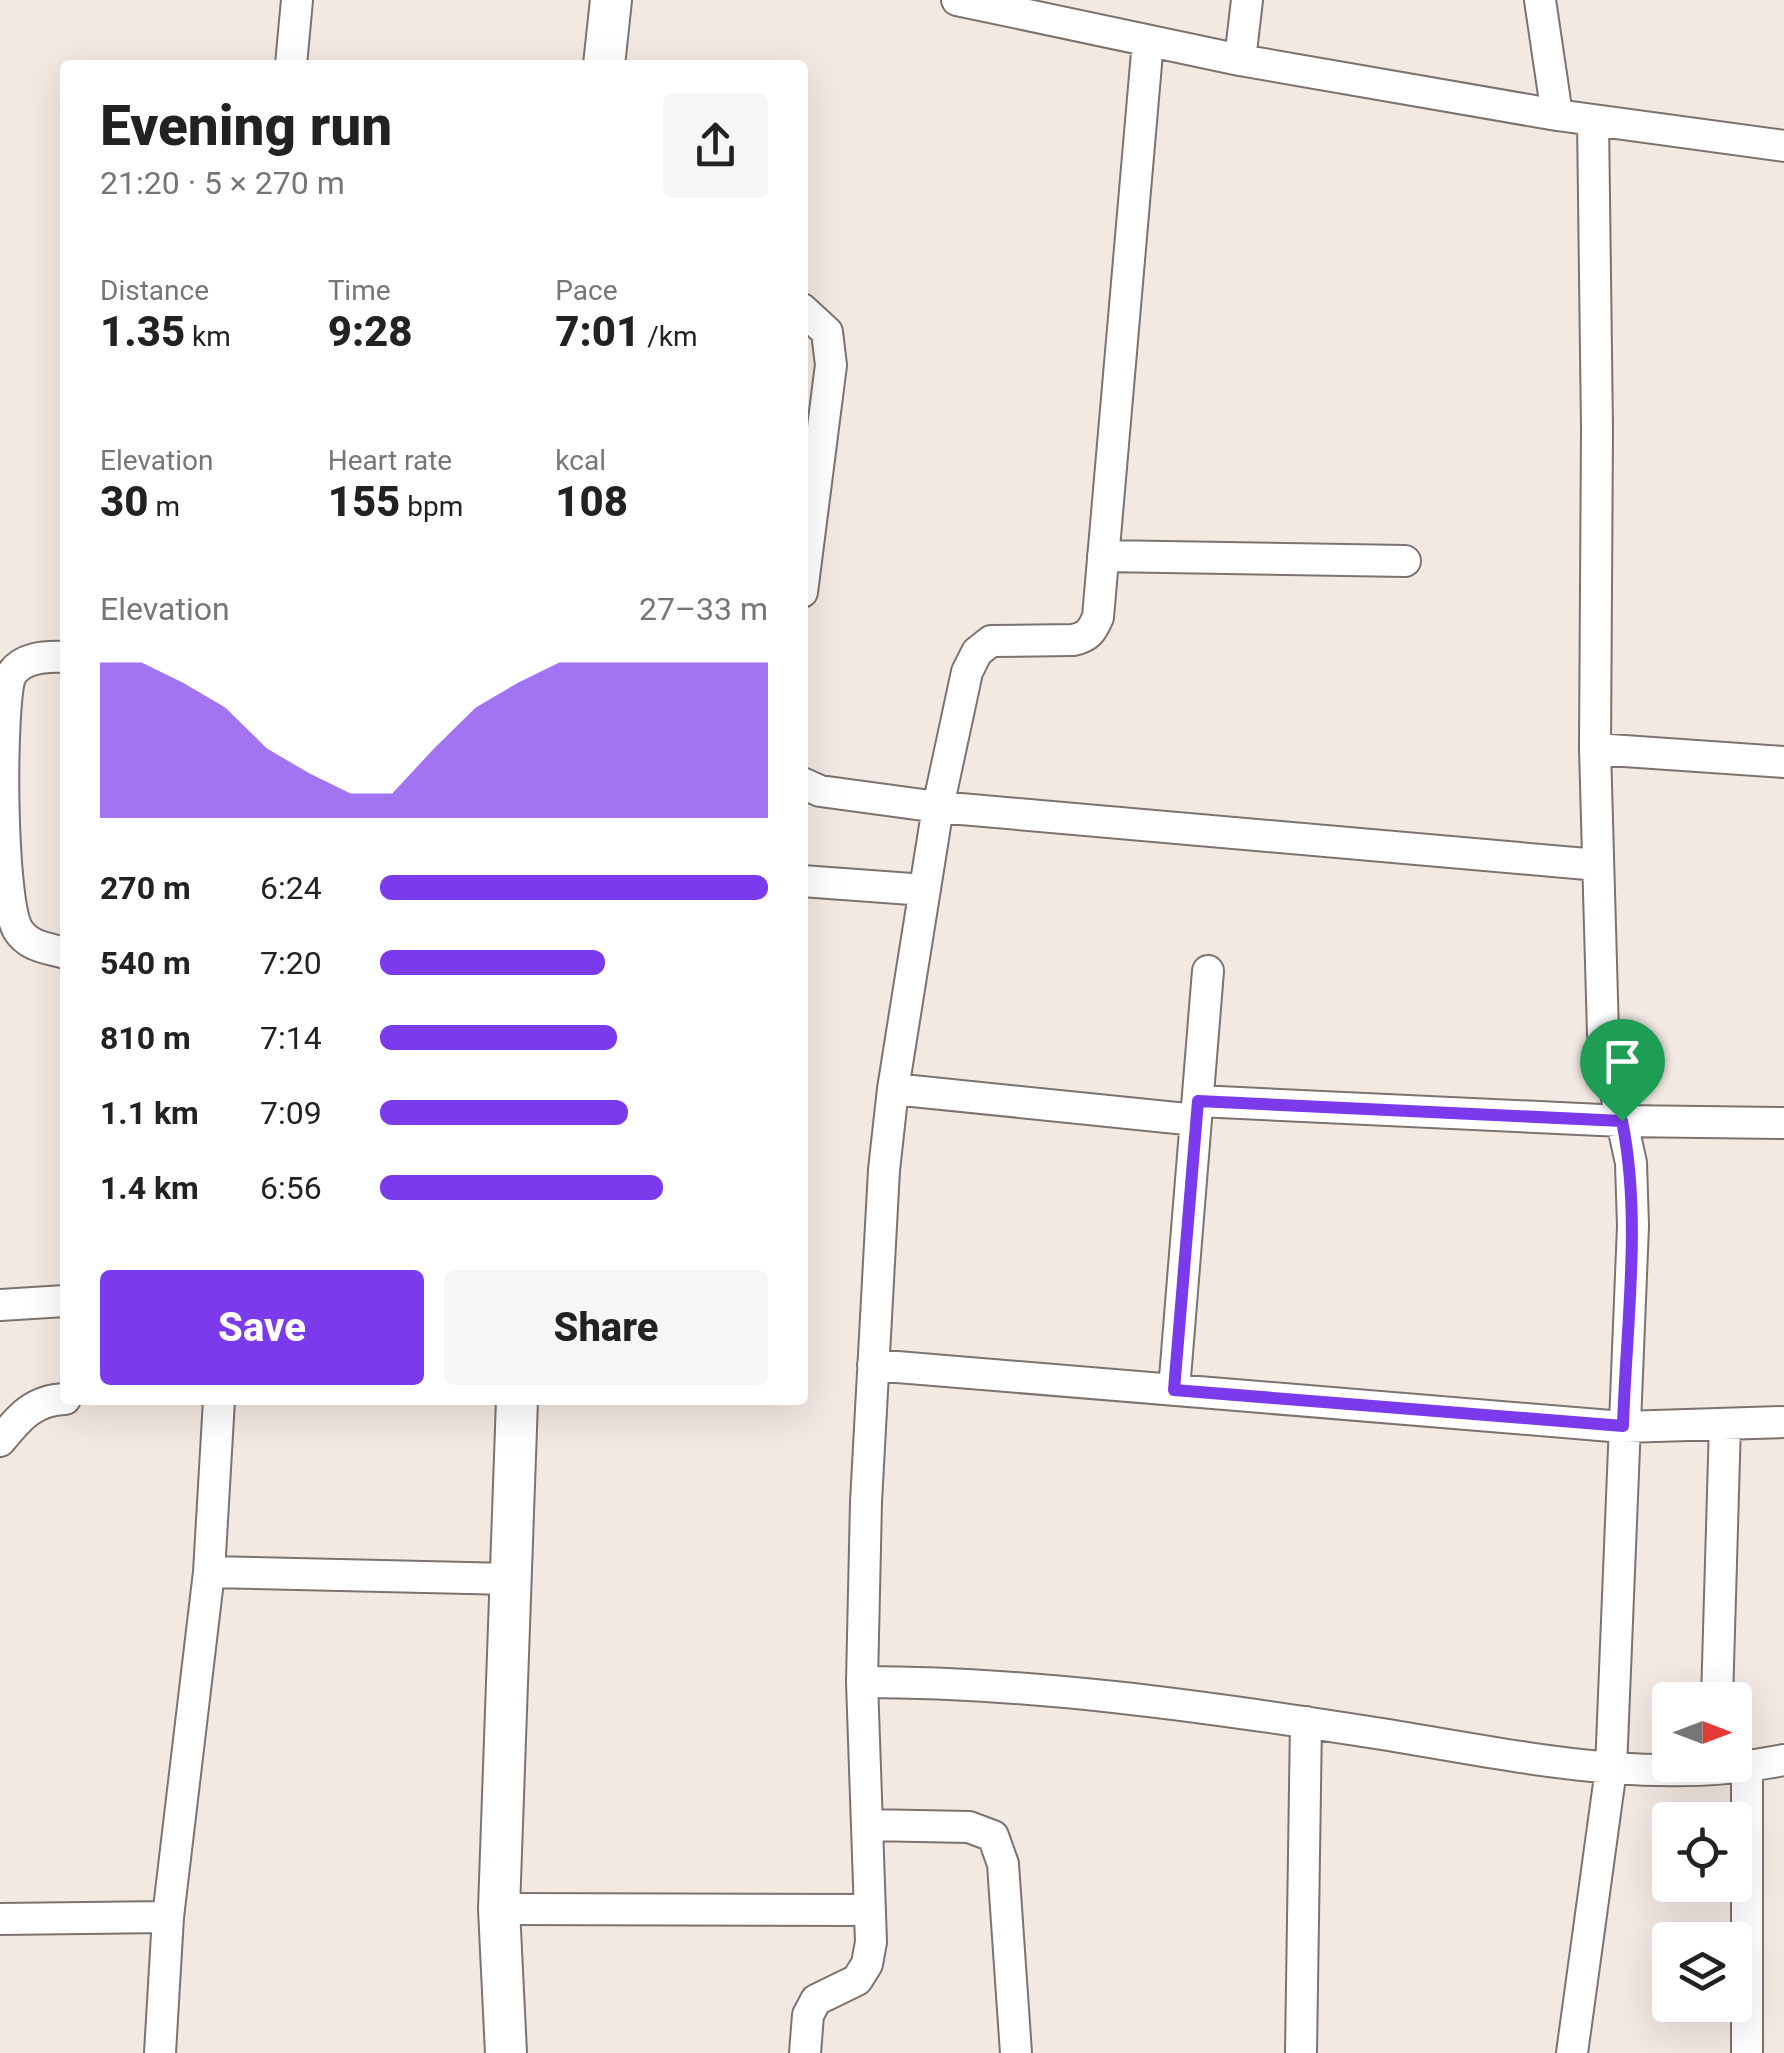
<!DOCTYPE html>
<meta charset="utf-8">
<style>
:root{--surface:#fff;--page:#f6f6f6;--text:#222;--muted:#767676;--accent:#7c3aed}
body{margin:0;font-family:Roboto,sans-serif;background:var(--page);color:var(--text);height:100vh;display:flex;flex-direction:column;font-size:38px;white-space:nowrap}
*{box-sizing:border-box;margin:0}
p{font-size:32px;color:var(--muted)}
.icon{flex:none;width:55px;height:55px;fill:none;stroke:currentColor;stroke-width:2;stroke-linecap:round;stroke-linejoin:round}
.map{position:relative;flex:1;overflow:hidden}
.panel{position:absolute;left:60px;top:60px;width:748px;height:1345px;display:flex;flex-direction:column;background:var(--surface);border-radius:10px;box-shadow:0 10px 40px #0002}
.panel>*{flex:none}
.needle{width:65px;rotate:90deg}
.fabs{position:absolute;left:1652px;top:1682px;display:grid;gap:20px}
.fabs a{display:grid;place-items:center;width:100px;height:100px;border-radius:10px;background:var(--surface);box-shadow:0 10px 40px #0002;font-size:50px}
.pin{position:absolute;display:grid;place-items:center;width:85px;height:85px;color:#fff;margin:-102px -42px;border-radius:50% 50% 50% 0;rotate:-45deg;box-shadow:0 0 10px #0007}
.pin .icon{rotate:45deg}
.round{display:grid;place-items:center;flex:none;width:105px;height:105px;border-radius:10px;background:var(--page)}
.summary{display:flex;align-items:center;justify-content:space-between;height:170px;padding:0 40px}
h1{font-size:55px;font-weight:800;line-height:75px}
.metrics{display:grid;grid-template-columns:repeat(3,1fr);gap:15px;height:170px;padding:10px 40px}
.metrics div{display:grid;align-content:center}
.metrics b{font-size:42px;font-weight:800}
.metrics small{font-size:28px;font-weight:400}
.metrics p{font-size:28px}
.chart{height:280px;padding:20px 40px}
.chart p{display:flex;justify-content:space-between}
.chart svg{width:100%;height:180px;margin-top:10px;fill:var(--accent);opacity:.7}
.action{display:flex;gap:20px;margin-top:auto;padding:20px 40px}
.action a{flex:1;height:115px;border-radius:10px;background:var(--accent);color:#fff;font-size:40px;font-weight:800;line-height:115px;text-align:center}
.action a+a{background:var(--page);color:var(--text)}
ul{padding:0 40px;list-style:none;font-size:32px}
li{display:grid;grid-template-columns:160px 120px 1fr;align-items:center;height:75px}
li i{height:25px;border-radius:12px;background:var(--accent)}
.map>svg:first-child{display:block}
</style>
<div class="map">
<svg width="1784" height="2053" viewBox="0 0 1784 2053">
<rect width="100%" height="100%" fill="#f3e9e3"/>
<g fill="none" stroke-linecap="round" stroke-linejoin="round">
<g stroke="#7c736e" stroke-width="34">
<path id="street" d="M957,0l283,60 317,55 227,31
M1540,0l17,115
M1240,60l7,-60
M291,65l6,-65
M802,309l25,23 4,33 -29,227
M1103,556l302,5
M65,657c-19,-1 -45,0 -55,20 -10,31 -10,223 8,253 11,17 29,18 47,23
M1595,749l189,13
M802,783l18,8 118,16 29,-135 10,-20 14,-11 82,-1c15,-3 19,-9 25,-23l50,-576
M802,881l123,9
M893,1089l303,31
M1198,1101l424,20 162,2
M0,1305l65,-4
M873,1365l750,62 161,-5
M1174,1390l34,-419
M0,1441c19,-23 33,-41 65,-42
M209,1572l302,7
M862,1682c169,0 340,24 507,50 136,21 278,56 415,28
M1717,1700l8,-276
M1747,1767v286
M867,1825l102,2 24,9 10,28 13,189
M499,1909l371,1
M0,1919l168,-2
M160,2053l8,-136 41,-345 10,-172
M805,2053l3,-38 8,-15 41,-20 10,-16 4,-22 -9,-260 4,-180 18,-332 9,-81 45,-282 660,58
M1301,2053l5,-331
M1572,2053l39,-284 22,-543 -2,-63 -28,-129 -8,-285 2,-320 -4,-309"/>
</g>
<g stroke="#7c736e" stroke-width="44">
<path id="secondary" d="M604,65l7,-65
M506,2053l-7,-144 18,-509"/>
</g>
<use href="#street" stroke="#fff" stroke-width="30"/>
<use href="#secondary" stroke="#fff" stroke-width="40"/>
</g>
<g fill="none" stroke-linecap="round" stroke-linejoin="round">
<g stroke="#fff" stroke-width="20">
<path id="route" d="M1198,1101l424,20c20,97 4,206 1,305l-449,-36z"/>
</g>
<use href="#route" stroke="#7c3aed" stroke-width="12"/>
</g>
</svg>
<div class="fabs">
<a><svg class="needle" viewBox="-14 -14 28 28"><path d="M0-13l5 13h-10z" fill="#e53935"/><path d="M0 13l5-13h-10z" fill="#767676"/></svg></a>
<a><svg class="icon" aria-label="locate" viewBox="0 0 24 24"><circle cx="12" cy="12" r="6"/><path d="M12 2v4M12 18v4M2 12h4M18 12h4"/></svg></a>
<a><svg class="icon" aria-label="layers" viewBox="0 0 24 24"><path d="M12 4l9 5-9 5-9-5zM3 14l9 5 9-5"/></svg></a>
</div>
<div class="pin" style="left:1622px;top:1121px;background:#1e9e55"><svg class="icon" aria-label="arrive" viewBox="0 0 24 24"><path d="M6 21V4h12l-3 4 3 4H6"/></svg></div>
<section class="panel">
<div class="summary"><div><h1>Evening run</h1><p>21:20 · 5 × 270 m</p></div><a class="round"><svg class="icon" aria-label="share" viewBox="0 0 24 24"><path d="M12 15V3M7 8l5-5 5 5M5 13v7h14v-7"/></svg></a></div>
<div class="metrics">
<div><p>Distance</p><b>1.35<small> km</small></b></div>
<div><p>Time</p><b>9:28</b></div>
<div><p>Pace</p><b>7:01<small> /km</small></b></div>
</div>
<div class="metrics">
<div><p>Elevation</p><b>30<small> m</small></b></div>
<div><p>Heart rate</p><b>155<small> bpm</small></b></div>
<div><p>kcal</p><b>108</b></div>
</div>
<div class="chart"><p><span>Elevation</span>27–33 m</p>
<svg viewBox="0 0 160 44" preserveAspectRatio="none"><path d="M0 44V6L10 6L20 11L30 17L40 27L50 33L60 38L70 38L80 27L90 17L100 11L110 6L120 6L130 6L140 6L150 6L160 6V44z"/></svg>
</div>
<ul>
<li><b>270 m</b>6:24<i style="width:100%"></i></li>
<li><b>540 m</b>7:20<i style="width:58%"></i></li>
<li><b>810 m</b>7:14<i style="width:61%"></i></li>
<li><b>1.1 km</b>7:09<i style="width:64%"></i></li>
<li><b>1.4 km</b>6:56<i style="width:73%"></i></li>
</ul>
<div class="action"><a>Save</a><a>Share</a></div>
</section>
</div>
